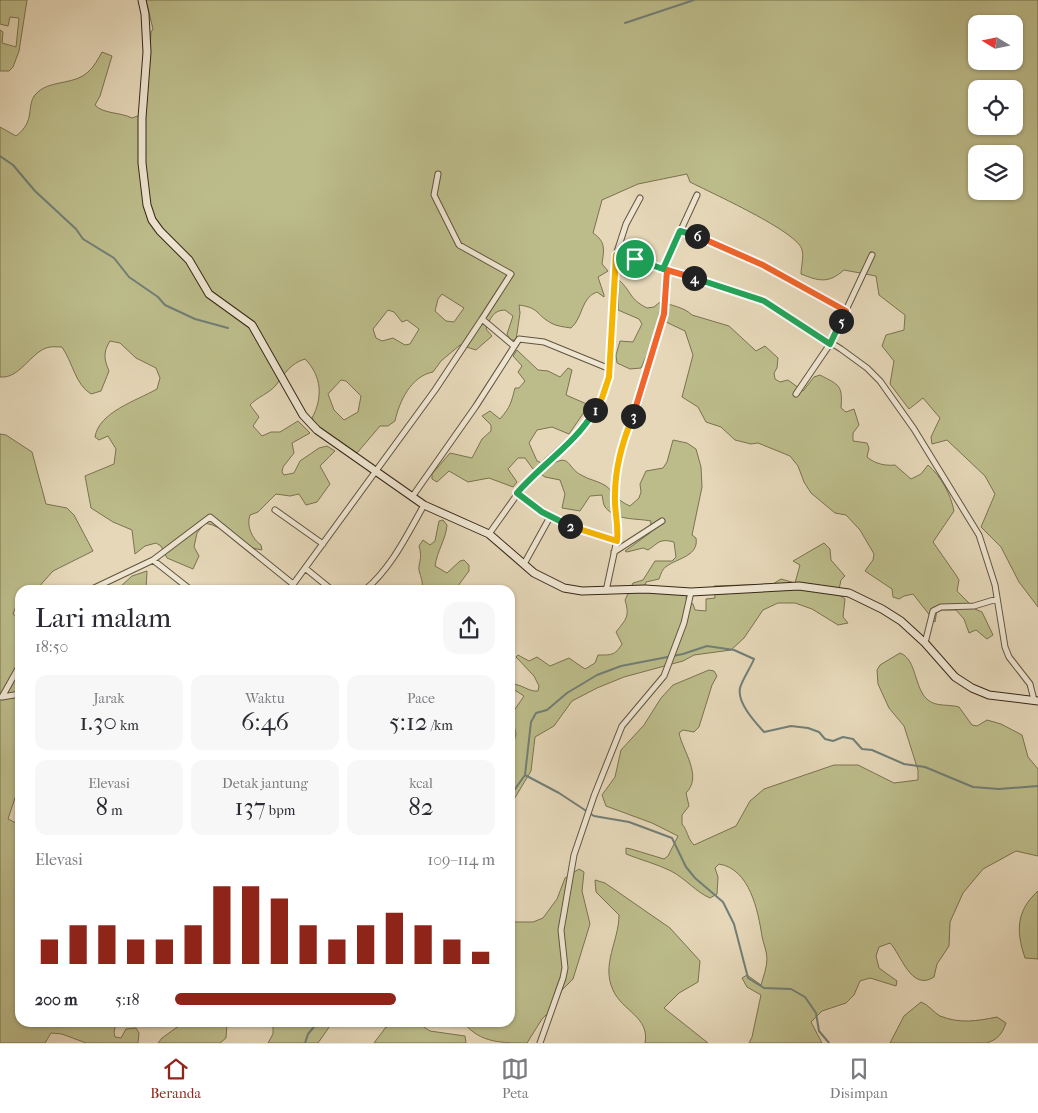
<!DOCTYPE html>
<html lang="id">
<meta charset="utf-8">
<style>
:root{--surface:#fff;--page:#f7f7f7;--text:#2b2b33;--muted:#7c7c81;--line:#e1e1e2;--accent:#8f2418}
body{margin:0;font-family:"IM FELL French Canon",serif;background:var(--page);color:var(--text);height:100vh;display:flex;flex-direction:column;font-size:19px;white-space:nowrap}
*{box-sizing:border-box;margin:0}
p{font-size:16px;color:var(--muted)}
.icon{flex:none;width:28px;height:28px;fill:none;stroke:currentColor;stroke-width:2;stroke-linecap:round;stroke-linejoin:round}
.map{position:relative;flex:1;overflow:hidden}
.details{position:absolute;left:15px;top:585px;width:500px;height:442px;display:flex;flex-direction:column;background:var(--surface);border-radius:15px;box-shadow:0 1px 4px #0004}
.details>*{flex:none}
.needle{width:32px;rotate:280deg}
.tools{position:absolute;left:968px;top:15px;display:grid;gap:10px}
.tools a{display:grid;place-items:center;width:55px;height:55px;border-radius:10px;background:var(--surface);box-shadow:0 1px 4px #0004;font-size:25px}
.pin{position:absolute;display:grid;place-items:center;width:42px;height:42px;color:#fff;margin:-21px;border:2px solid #fff;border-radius:50%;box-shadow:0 1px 5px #0007}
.km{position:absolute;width:25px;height:25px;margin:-12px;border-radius:50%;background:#222;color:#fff;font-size:14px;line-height:25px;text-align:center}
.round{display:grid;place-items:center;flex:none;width:52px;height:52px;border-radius:15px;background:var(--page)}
.head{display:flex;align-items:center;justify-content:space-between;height:85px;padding:0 20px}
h1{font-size:28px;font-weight:600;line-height:38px}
.stats{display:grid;grid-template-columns:repeat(3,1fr);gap:8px;height:85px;padding:5px 20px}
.stats div{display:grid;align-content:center;border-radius:12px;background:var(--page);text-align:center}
.stats b{font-size:25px;font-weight:600}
.stats small{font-size:14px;font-weight:400}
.stats p{font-size:14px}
.chart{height:140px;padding:10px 20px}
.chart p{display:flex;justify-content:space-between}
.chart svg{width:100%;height:90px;margin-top:5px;stroke:var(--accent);stroke-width:6}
ul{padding:0 20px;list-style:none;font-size:16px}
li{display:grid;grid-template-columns:80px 60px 1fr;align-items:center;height:38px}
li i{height:12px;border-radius:6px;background:var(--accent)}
.menu{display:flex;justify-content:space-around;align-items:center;height:70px;border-top:1px solid var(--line);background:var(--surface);font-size:14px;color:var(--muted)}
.menu a{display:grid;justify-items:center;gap:2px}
.menu .current{color:var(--accent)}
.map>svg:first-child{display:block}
</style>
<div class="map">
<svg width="1038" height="1043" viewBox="0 0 1038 1043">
<rect width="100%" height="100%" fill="#e5d7b8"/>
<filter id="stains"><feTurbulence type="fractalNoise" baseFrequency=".004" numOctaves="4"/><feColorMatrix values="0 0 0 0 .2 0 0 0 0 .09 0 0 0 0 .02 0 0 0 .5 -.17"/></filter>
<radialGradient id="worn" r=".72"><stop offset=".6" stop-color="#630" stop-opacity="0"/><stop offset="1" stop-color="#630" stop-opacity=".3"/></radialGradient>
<path fill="#bcbc8a" stroke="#7a7250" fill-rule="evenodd" d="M0,0h27l-8,51 -6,16 -4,4h-9v-41l3,2 -1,11 14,4 3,-29 -9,-1 -2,9 -8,-2z
M146,0h892v607l-19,-25 -18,-35 -20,-20 14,-33 -10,-18 -38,-36 -15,4 -1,-7 9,-19 -17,-20 -14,11 -19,-25 4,-23 -12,-15 4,-11 18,-5 1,-15 -26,-20 -3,-19 -32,-6c-16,14 -25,11 -43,4 0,-7 3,-17 1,-24 -3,-18 -93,-58 -112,-68l-3,-8 -49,10 -36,16 -9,33c13,9 11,16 9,31l6,7 -10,6 6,18v2l-7,-5c-16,5 -14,26 -26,36 -7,-1 -15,-2 -20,-5 -16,-9 -11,-15 -32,-18l1,8 -4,27h-6l-3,-6 6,-18 -8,-6c-12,0 -15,9 -19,19l6,7 -16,14 -16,-5 -19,16 -8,11c-22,4 -34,30 -38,49l-7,5h-8l-23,27 -42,-29 -3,-6c11,-20 10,-42 -7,-59 -14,4 -21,15 -29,26 -6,8 -19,12 -26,20l9,12 -6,9 9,10 9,-4h9l18,-11 12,12 -18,10 2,10 -11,14 -1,5 2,3 10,-2 6,-12 19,-13 8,-2 8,5 -15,15 10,18 -13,18 -11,3 -7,-11 -9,2 -14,-2 -18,18 -8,3c-4,10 2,24 11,30l1,5c-21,-2 -37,-24 -57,-27l-8,10 -3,14 5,9 -6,13 -26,-11 -6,-12 -5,-3 -11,3 -10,8 -3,-24 -19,-8 -22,-14 -6,-32 29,-12 2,-15 -8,-13 -9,4 -4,-3c4,-25 41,-36 62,-48l3,-11 -4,-10 -20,-10 -16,-15 -10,-2c-7,11 -6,18 -1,30l-8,20 -10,3c-16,-10 -18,-31 -29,-47 -5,0 -11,-1 -16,1 -16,6 -27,31 -46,29v-250l16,9c20,-15 10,-30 19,-41 13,-16 38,-9 53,-23 6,-5 10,-13 14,-20l10,4 -12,40 -5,9c8,9 25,7 37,13l14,-5 5,-81 2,-3zM976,24h38v37h-38zM976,89h38v37h-38zM976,154h38v37h-38zM442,294l22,14 -10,14 -8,-1 -11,-10 3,-12zM388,310l6,2 8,10 5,-2 12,9 -9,15 -5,1 -12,-7 -11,3 -6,-3 -3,-9zM341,380l5,1 15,15 -3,16 -14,8 -10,-10 -6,-16z
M619,280c13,12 10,19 28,28l7,-1 6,-5c10,3 24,5 32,13l37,11 27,25 9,-5 13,12 -1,10 -3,5 1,6 5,3 8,-2 15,11 11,-14 6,-2c19,10 23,10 21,33l5,4 8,-3 5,16 -6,8v8l14,2 2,5 -2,9c8,7 19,9 28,8l16,14 10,-5 7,-9c13,11 23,30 26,46l-21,31 23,33 3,5 -2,11 18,18 7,3 11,23 -6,4 -11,-9 -7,3 -5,-14 -8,-9h-19l-2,12 -22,-28 -9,2 -5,3 -6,-2 -1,-8 -27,-18 8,-11 1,-6 -14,-24 -14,-15 -11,-2 -24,-20 -7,-11 -6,-16 -8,-10 -32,-13 -7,1 -16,-4 -14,-13 -15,-5 -8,-15 -16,-10 11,-42 -8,-24 -19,-9 -8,8 -17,38 -11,1 -13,-6 -1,-8 4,-14 13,1 9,-18 -3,-5 -21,-9z
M517,350l21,20 10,1 12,6 8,-9 4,2 -6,25 23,10 -20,29 -17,-7 -15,3 -8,13 8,18 12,5c22,-14 17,1 32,9 8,5 18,6 25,11 11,9 10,14 24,20l9,-8 2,-6 -1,-8 6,-13 17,-3 4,-6 6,-22 14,3 9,6 5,18 1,20 -10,48 4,3c3,18 -18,20 -29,28 -5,3 -6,8 -8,13l-13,3 -1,4 43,3 -2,10 7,5 2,6 11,1v-12l9,-1 -1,-12 59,-2 8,-5 14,4 5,-18 -7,-4 31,-18 6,6 1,11 14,16 -4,4 -3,14 7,5 -2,18 5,6 -10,2 -26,-16 -17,-6h-17l-15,7 -19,28 -13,12 -37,5 -11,6 -59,16 -27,11 -25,13 -18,25 -19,11 -4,34 -21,35v-51l6,-21 -2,-8 -4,-4 1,-7 13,-19 -11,-7v-5c10,1 16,8 25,7l1,-5 -5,-10 -18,-19 2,-2 11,6 8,-4 13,9 19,-8 16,11 10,-6 3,-8c12,0 17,1 24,-11l-6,-12c10,-13 14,-15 9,-32l8,-17 10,-3 12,-19h17l4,-4 -2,-15c-15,-4 -15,1 -26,8l-5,-2 -16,4 -2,-1 25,-18 1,-12c-15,-3 -35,0 -46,-14 -2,-3 -2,-8 -3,-12l-12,1 -10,15 -18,-3 3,-14 -5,-14 -15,-3 -12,-8 -8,-11h-7l-10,11 9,13 -4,5 -24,-9 -21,4 -19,-11 -12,11 -5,-3v-5l18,-21 22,5 10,-19 9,-8v-6l-9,-9 8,-5 10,8c11,-13 11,-16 15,-31h4l6,-7 -7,-9 4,-6 -9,-10z
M0,434l6,1 26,17 14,52 21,4 7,7 19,36 -40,20 -17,19h-16v14l-4,2 -3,8 7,6v163l-12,36 12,6v197l96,1 -2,9 1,5 6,1 5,-9 10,-1 3,5 -1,10h-52l-24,-9 -11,-1 -6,10h-45z
M443,520l4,5c-1,14 -10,26 -12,41l12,7 13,-12 4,-1 5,5v6l-14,19h-33c1,-11 -1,-11 -3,-20 -1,-7 4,-11 0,-24l4,-6 7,5 5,-4 4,-20z
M147,571l-1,19h-25l-1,-3 12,-11z
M900,653c17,6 14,36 28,47 8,7 21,4 31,7l13,18 5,1 10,-6 14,4 21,11 6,22 10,12v87l-22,-5 -33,18 -20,24 -13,29 -1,24 -12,18 -3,13c-23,15 -33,-23 -44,-34l-11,4 -3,9 3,12 18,13 -1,5 -26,-8 -10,3 -6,14 -8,8 -24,8 -11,11 11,21h-73l3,-6 9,-42 -14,-8 -5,-9 5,-3 14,10c2,-7 6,-18 6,-26 0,-8 -4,-16 -5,-23 -4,-25 -12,-67 -43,-72l-4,4 3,9 -1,17 -7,4c-14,-6 -24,-19 -39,-27 -14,-7 -30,-11 -45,-17v-6l5,1 33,10 4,-3 10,-20 -26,-13 -46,-17 -4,-11 13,-18 6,-27 23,-25 17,-27 12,-13 36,-15 5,1 3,5 -5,9 -13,42 -5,5 -11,-2 -4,3c4,19 24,43 7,60l3,13 -7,9v9c6,7 5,14 12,21l42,-19 14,-25 14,-12 70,-24h24l36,18 24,-3v-10l-14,-44 -15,-18 -11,-24 -1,-14 3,-5z
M579,869l5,3 -2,19 8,33 -17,55 -11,11 -7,16 -13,13 -15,24c-25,0 -47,0 -63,-20l46,-1v-100h23l10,-4 14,-19 8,-21z
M595,880l10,3 65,45 30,33 -2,21 -19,11 -15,15 44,35h-63c5,-26 -23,-32 -32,-53 -12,-26 6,-49 6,-75l-23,-23z
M1038,891v68l-13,-1c-9,-27 -9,-47 13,-67z
M921,1002c8,3 12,10 19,14 20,8 37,5 57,1l9,6c-4,11 -8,16 -19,20h-97l14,-27z
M408,1022l10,1 12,8 35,5 1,7h-92l12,-16z
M183,1023h44l-1,15 -6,5h-62l4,-5z
M273,1023h59l-14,20h-50l5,-9z"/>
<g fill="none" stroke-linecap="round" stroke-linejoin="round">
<path stroke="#717e76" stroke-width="2" d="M625,23l69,-23
M0,156l13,9 22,26 41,38 7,10 31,19 15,19 29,20 7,8 30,14 33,9
M525,775l34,18 35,23 35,6 43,16 14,29 9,11 28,24 11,22 14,54 16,10 27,1 14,8 11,16 3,18 10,12
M510,796l15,-21 6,-53 5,-9 11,-3 20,-17 30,-18 24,-9 62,-12 24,-8 27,4 20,9c-4,10 -11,19 -14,29 -3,15 15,34 24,44l27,-6 17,2 11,4 6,7 8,2 10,-4 10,2 9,10 10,1 32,14 21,3 48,20 26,2 39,-3
M305,1043l3,-9 10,-12"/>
<g stroke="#62543f" stroke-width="7">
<path id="street" d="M438,174l-4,21 25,50 52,29 -29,45
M680,231c59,19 113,49 166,80
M616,255l15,2 133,44 77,48 26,19 13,13 34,48 65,106 16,50 10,62 4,10 21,27 4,16
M663,269l34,-74
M796,394l34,-50 42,-89
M517,493l40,28 60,20
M412,497l64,-91 43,-67 25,3 66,27
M275,510l48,34
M489,534l32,-45 27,-29 35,-32 19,-30 8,-29 6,-114 10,-31 14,-26
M614,552l48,-31
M153,560l38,30
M524,564l26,-47
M305,568l27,22
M90,590l63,-30 57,-43 83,67
M289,590l146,-200 47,-71 32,27
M365,590c27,-23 42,-55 59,-85
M606,591l12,-56 -3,-40 2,-26 8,-32 12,-29 24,-82 6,-56
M925,643l8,-32 8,-4 33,-1 23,-7
M2,697l18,-32
M2,697l18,-3
M540,1043l23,-65 2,-10 -4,-38 3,-17 10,-58 20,-59 28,-70 42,-50 20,-53 7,-31"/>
</g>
<g stroke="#372817" stroke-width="9">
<path id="secondary" d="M142,0l3,14 2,38 -5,66v45l5,42 5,15 8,11 29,29 20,34 43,31 51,90 14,15 107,75 65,29 45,39 30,15 18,3 63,-2 46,3 108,-6 50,7 33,16 19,12 24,22 30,34 17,11 17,7 49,6"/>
</g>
<use href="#street" stroke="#eee5d1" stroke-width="5"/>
<use href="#secondary" stroke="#eee5d1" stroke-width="7"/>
</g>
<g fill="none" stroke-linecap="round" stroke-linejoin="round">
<g stroke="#fff" stroke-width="10">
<path id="split-1" d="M595,410l7,-12 7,-21 7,-122 19,4"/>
</g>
<g stroke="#fff" stroke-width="10">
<path id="split-2" d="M570,526l-28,-14 -25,-19c25,-29 59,-50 78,-83"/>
</g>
<g stroke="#fff" stroke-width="10">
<path id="split-3" d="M570,526l47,15c2,-16 -3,-30 -2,-46 0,-27 8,-55 18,-79"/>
</g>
<g stroke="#fff" stroke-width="10">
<path id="split-4" d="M633,416l31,-102 3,-44 27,8"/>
</g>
<g stroke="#fff" stroke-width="10">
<path id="split-5" d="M694,278l70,23 66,43 11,-23"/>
</g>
<g stroke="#fff" stroke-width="10">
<path id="split-6" d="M697,236l66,29 83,46 -5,10"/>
</g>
<g stroke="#fff" stroke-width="10">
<path id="split-7" d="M635,259l28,10 17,-38 17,5"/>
</g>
<use href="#split-1" stroke="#f5b400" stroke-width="6"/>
<use href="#split-2" stroke="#22a559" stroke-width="6"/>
<use href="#split-3" stroke="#f5b400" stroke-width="6"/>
<use href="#split-4" stroke="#f0652b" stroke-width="6"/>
<use href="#split-5" stroke="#22a559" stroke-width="6"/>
<use href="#split-6" stroke="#f0652b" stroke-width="6"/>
<use href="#split-7" stroke="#22a559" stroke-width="6"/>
</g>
<rect width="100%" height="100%" filter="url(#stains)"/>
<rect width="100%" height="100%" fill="url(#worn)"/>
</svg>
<div class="tools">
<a><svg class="needle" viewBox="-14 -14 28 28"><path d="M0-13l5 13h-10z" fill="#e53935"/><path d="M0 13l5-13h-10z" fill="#7c7c81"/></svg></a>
<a><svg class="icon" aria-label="locate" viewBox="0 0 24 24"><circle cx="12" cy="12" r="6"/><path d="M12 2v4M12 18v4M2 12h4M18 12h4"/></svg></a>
<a><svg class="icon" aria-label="layers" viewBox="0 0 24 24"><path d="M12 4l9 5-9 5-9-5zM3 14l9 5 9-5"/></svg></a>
</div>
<div class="pin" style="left:635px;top:259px;background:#1e9e55"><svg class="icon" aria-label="arrive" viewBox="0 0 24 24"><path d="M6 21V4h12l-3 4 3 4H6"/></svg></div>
<b class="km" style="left:595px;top:410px">1</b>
<b class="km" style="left:570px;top:526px">2</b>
<b class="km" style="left:633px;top:416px">3</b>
<b class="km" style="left:694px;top:278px">4</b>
<b class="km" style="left:841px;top:321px">5</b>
<b class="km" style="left:697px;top:236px">6</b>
<section class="details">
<div class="head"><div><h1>Lari malam</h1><p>18:50</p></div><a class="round"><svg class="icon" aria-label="share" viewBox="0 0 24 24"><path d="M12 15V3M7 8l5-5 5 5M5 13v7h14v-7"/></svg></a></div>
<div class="stats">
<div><p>Jarak</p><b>1.30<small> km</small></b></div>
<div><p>Waktu</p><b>6:46</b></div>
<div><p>Pace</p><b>5:12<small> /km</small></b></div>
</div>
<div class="stats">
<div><p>Elevasi</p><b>8<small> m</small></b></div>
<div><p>Detak jantung</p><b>137<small> bpm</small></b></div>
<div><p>kcal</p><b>82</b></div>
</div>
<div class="chart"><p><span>Elevasi</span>109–114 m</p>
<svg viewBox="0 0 160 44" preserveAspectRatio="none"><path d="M5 44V32M15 44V25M25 44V25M35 44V32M45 44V32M55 44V25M65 44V6M75 44V6M85 44V12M95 44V25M105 44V32M115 44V25M125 44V19M135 44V25M145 44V32M155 44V38"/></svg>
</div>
<ul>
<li><b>200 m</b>5:18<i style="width:69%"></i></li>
</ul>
</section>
</div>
<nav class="menu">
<a class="current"><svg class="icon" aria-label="home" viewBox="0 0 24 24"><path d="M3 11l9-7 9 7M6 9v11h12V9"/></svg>Beranda</a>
<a><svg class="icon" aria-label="map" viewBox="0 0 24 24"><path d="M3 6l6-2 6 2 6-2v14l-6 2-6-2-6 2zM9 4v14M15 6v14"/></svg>Peta</a>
<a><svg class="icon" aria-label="saved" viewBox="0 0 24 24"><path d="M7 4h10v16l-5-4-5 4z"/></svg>Disimpan</a>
</nav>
